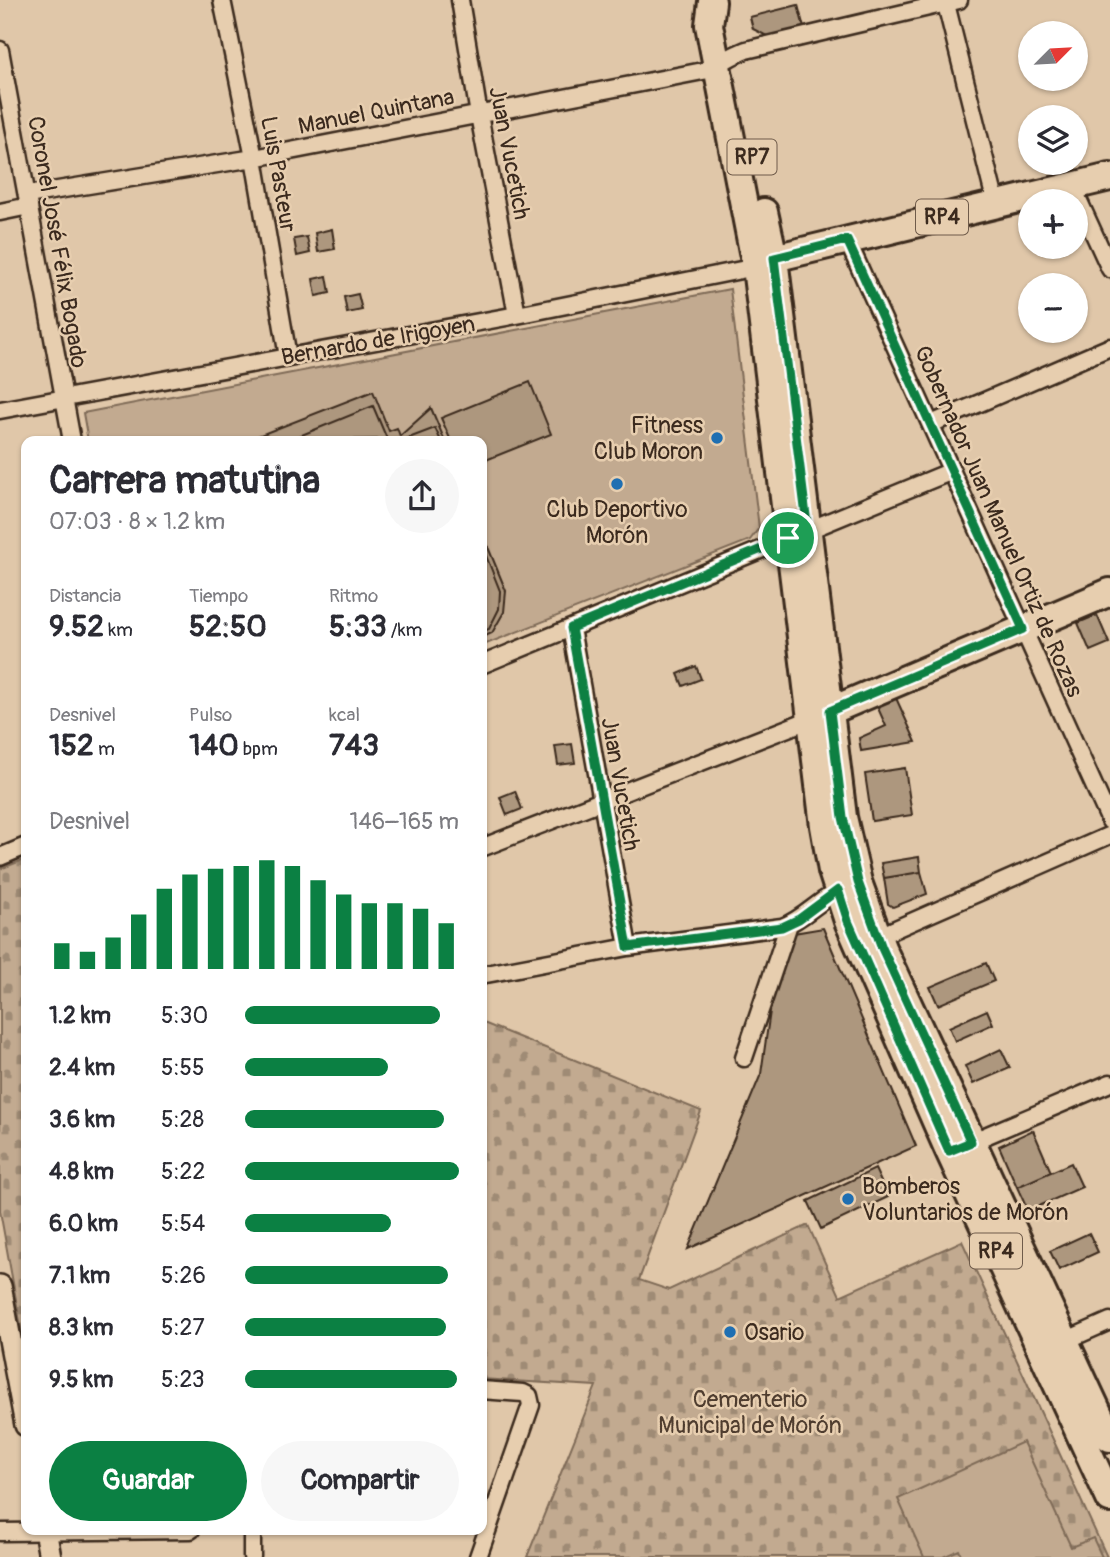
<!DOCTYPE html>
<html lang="es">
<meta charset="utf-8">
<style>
:root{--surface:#fff;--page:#f7f7f7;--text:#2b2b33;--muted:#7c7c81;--accent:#0b8043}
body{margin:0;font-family:Pangolin,sans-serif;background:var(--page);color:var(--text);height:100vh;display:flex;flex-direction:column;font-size:26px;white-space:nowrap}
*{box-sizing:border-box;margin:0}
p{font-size:23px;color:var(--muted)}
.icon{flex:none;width:38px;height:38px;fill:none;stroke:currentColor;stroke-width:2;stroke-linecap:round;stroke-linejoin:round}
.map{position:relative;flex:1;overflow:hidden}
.drawer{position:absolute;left:21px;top:436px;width:466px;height:1099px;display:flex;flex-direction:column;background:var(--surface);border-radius:14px;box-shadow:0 2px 5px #0004}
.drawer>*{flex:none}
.needle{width:46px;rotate:66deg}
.tools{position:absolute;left:1018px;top:21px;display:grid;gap:14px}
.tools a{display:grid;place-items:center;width:70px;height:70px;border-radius:50%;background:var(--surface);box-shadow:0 2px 5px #0004;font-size:35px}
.pin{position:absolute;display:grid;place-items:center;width:60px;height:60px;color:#fff;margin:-30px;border:4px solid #fff;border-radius:50%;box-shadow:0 2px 7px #0007}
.round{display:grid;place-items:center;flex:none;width:74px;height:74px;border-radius:37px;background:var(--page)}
.headline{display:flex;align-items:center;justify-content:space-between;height:119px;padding:0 28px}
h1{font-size:38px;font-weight:700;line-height:52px}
.stats{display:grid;grid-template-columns:repeat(3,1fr);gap:10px;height:119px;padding:7px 28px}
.stats div{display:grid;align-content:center}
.stats b{font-size:30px;font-weight:700}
.stats small{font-size:19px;font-weight:400}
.stats p{font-size:19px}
.chart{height:196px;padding:14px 28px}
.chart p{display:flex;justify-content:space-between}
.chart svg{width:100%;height:126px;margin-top:7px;stroke:var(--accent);stroke-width:6}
.button{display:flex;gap:14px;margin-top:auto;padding:14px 28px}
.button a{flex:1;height:80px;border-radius:42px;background:var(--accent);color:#fff;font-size:28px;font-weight:700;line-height:80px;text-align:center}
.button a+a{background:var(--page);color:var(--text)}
ul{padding:0 28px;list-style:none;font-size:23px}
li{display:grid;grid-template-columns:112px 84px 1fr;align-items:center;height:52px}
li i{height:18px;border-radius:9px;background:var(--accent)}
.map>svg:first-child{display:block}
</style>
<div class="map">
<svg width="1110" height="1557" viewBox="0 0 1110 1557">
<defs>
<pattern id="cemetery-stones" width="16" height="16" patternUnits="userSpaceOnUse" patternTransform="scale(1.75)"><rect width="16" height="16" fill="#c2aa90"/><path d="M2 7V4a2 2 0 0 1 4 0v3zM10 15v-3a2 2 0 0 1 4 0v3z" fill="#9f8b75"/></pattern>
</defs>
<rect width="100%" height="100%" fill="#e0c7a9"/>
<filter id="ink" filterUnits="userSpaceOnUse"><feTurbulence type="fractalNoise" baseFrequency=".0143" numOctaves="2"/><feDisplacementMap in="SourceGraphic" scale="14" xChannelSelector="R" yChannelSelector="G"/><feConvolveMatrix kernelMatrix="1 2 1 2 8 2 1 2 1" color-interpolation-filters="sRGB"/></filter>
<g filter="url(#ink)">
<path fill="url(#cemetery-stones)" stroke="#7e6a57" stroke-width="2" d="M26,859v496l-26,-144v-342z
M481,1022l220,89 -62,169 30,10 139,-65 32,71 122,-55 145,316h-580l69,-171 -115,-7z"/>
<path fill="#c2aa90" stroke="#7e6a57" stroke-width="2" d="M730,289l29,239 -9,12 -269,106v-205h-393l-5,-28z
M1023,1442l48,105 22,-9 9,19h-140l-3,-7 -16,7h-19l-26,-58z"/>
<path fill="#ad977e" stroke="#3b2a1e" stroke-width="2" d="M798,5l6,23 -35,9 -16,-8 -3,-12z
M332,229l3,20 -17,3 -3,-19z
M307,237l3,16 -13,3 -3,-17z
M327,276l3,17 -14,3 -3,-17z
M358,294l4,16 -15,3 -3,-16z
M530,382l21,52 -70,28v-21h-30l-10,-23z
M373,391l16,40 8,-3 3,8 31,-28 14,33h-200z
M373,406l14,33 -100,2z
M435,428l6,13h-40z
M481,530l25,61 -2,21 -12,21 -11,5z
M481,543l19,48 -1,18 -10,20 -8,3z
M1097,615l12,28 -19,8 -12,-28z
M696,666l5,13 -18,7 -5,-12z
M896,698l20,44 -55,9 -2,-13 27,-12 -9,-20z
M572,744l3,19 -17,2 -3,-19z
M905,768l7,47 -40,6 -7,-47z
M515,791l7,18 -15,6 -7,-18z
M919,857l2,15 -37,6 -3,-15z
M921,872l6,22 -34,13 -5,-3 -4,-26z
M823,928l93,218 -228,103 73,-175 11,-77 22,-64z
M986,963l8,18 -56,24 -8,-18z
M987,1010l6,14 -38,17 -6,-14z
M1001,1049l9,19 -37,16 -8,-18z
M1033,1130l18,42 -34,15 -18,-41z
M1071,1163l11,24 -54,24 -11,-24z
M875,1169l13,28 -67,32 -13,-28z
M1089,1233l9,19 -39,18 -9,-19z"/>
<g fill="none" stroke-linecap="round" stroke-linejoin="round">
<g stroke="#3b2a1e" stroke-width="21">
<path id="minor" d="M222,0l32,158 34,199
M460,0l19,115 38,200
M945,0l51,204
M0,50l72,391
M1072,186l38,83
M27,195l227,-37 449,-87c16,-6 27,-15 43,-21l213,-50
M0,212l29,-6
M847,240l263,581
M0,410l517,-95 239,-48
M931,424l179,-77
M571,628l57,319
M481,665l471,-194
M481,848l330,-129
M0,857l26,-11
M877,937l233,-102
M481,975l147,-28 154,-20c24,-9 39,-30 63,-39
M744,1058l45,-134
M964,1145l146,-62
M1058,1344l52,-23
M252,1530v27
M0,1532l191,-2
M478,1557l53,-152 -2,-9 -6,-3 -42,-3"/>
</g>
<g stroke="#3b2a1e" stroke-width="26">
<path id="tertiary" d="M0,1286l26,139
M45,1530l5,27"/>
</g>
<g stroke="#3b2a1e" stroke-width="32">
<path id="primary" d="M712,2l-3,23 47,242 68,559 8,45 16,50 101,230 161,348
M764,212l10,46 69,559 15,65 24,66 228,490
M774,258l336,-81
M816,717l294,-125"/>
</g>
<use href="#minor" stroke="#e7ceaf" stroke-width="16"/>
<use href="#tertiary" stroke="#e7ceaf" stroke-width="21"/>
<use href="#primary" stroke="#e7ceaf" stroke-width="26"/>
</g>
</g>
<g fill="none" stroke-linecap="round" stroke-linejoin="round" filter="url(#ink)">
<g stroke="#fff" stroke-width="14">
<path id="route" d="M847,240l176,389 -193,82 13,106 15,65 24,66 89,194 -22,9 -101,-230 -10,-31 -39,29 -17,8 -154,20 -57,-319 217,-90 20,-6 -34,-274z"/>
</g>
<use href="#route" stroke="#0b8043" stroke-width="9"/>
</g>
<g fill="#1f6fb2" stroke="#e7ceaf" stroke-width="2.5">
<circle cx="717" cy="438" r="7"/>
<circle cx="617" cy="484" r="7"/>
<circle cx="848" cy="1199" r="7"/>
<circle cx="730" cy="1332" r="7"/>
</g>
<g text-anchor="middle" stroke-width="5" stroke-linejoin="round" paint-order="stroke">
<g fill="#e7ceaf" stroke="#6f5b4a" stroke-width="2">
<rect x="727.5" y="139.5" width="49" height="35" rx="5"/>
<rect x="916" y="199.5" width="52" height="35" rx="5"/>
<rect x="970" y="1233.5" width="52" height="35" rx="5"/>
</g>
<g font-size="21" font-weight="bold" fill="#3b2a1e">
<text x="752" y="164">RP7</text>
<text x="942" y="224">RP4</text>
<text x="996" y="1258">RP4</text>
</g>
<g font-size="23" fill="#3b2a1e" stroke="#e7ceaf">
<text transform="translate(376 111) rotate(-11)" y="8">Manuel Quintana</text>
<text transform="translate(510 153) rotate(79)" y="8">Juan Vucetich</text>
<text transform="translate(279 174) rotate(80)" y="8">Luis Pasteur</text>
<text transform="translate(58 242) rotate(80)" y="8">Coronel José Félix Bogado</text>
<text transform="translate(378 340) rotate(-10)" y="8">Bernardo de Irigoyen</text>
<text transform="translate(999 521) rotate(66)" y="8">Gobernador Juan Manuel Ortiz de Rozas</text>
<text transform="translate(621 784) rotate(80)" y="8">Juan Vucetich</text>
</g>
<g font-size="23" fill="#3b2a1e" stroke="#e7ceaf" text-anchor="start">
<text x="703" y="433" text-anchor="end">Fitness<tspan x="703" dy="26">Club Moron</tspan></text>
<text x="617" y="517" text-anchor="middle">Club Deportivo<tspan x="617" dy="26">Morón</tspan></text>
<text x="862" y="1194">Bomberos<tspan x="862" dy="26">Voluntarios de Morón</tspan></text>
<text x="744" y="1340">Osario</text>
</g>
<g font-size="23" fill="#4f3d2f" stroke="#e7ceaf">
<text x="750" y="1407">Cementerio<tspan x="750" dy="26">Municipal de Morón</tspan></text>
</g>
</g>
</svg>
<div class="tools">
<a><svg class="needle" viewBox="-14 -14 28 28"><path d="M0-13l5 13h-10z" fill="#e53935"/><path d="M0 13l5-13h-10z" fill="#7c7c81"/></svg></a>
<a><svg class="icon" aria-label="layers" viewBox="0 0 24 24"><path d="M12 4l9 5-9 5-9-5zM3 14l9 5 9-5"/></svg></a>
<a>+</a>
<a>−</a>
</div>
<div class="pin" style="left:788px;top:538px;background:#1e9e55"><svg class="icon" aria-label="arrive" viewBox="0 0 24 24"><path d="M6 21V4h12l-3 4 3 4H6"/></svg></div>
<section class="drawer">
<div class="headline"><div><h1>Carrera matutina</h1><p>07:03 · 8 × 1.2 km</p></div><a class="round"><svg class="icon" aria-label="share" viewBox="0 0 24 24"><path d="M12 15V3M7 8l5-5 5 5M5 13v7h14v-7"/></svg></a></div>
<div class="stats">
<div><p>Distancia</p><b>9.52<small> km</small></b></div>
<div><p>Tiempo</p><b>52:50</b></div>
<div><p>Ritmo</p><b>5:33<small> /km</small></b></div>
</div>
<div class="stats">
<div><p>Desnivel</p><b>152<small> m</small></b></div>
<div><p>Pulso</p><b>140<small> bpm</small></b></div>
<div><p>kcal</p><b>743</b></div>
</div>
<div class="chart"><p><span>Desnivel</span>146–165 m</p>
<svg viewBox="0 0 160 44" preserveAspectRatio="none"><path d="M5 44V35M15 44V38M25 44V33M35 44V25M45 44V16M55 44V11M65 44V9M75 44V8M85 44V6M95 44V8M105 44V13M115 44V18M125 44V21M135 44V21M145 44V23M155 44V28"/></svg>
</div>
<ul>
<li><b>1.2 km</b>5:30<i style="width:91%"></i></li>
<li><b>2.4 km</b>5:55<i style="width:67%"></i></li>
<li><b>3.6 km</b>5:28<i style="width:93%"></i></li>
<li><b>4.8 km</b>5:22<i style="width:100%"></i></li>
<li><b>6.0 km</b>5:54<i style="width:68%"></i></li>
<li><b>7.1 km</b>5:26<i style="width:95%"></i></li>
<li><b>8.3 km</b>5:27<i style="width:94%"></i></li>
<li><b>9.5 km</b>5:23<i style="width:99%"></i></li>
</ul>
<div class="button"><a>Guardar</a><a>Compartir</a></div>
</section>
</div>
